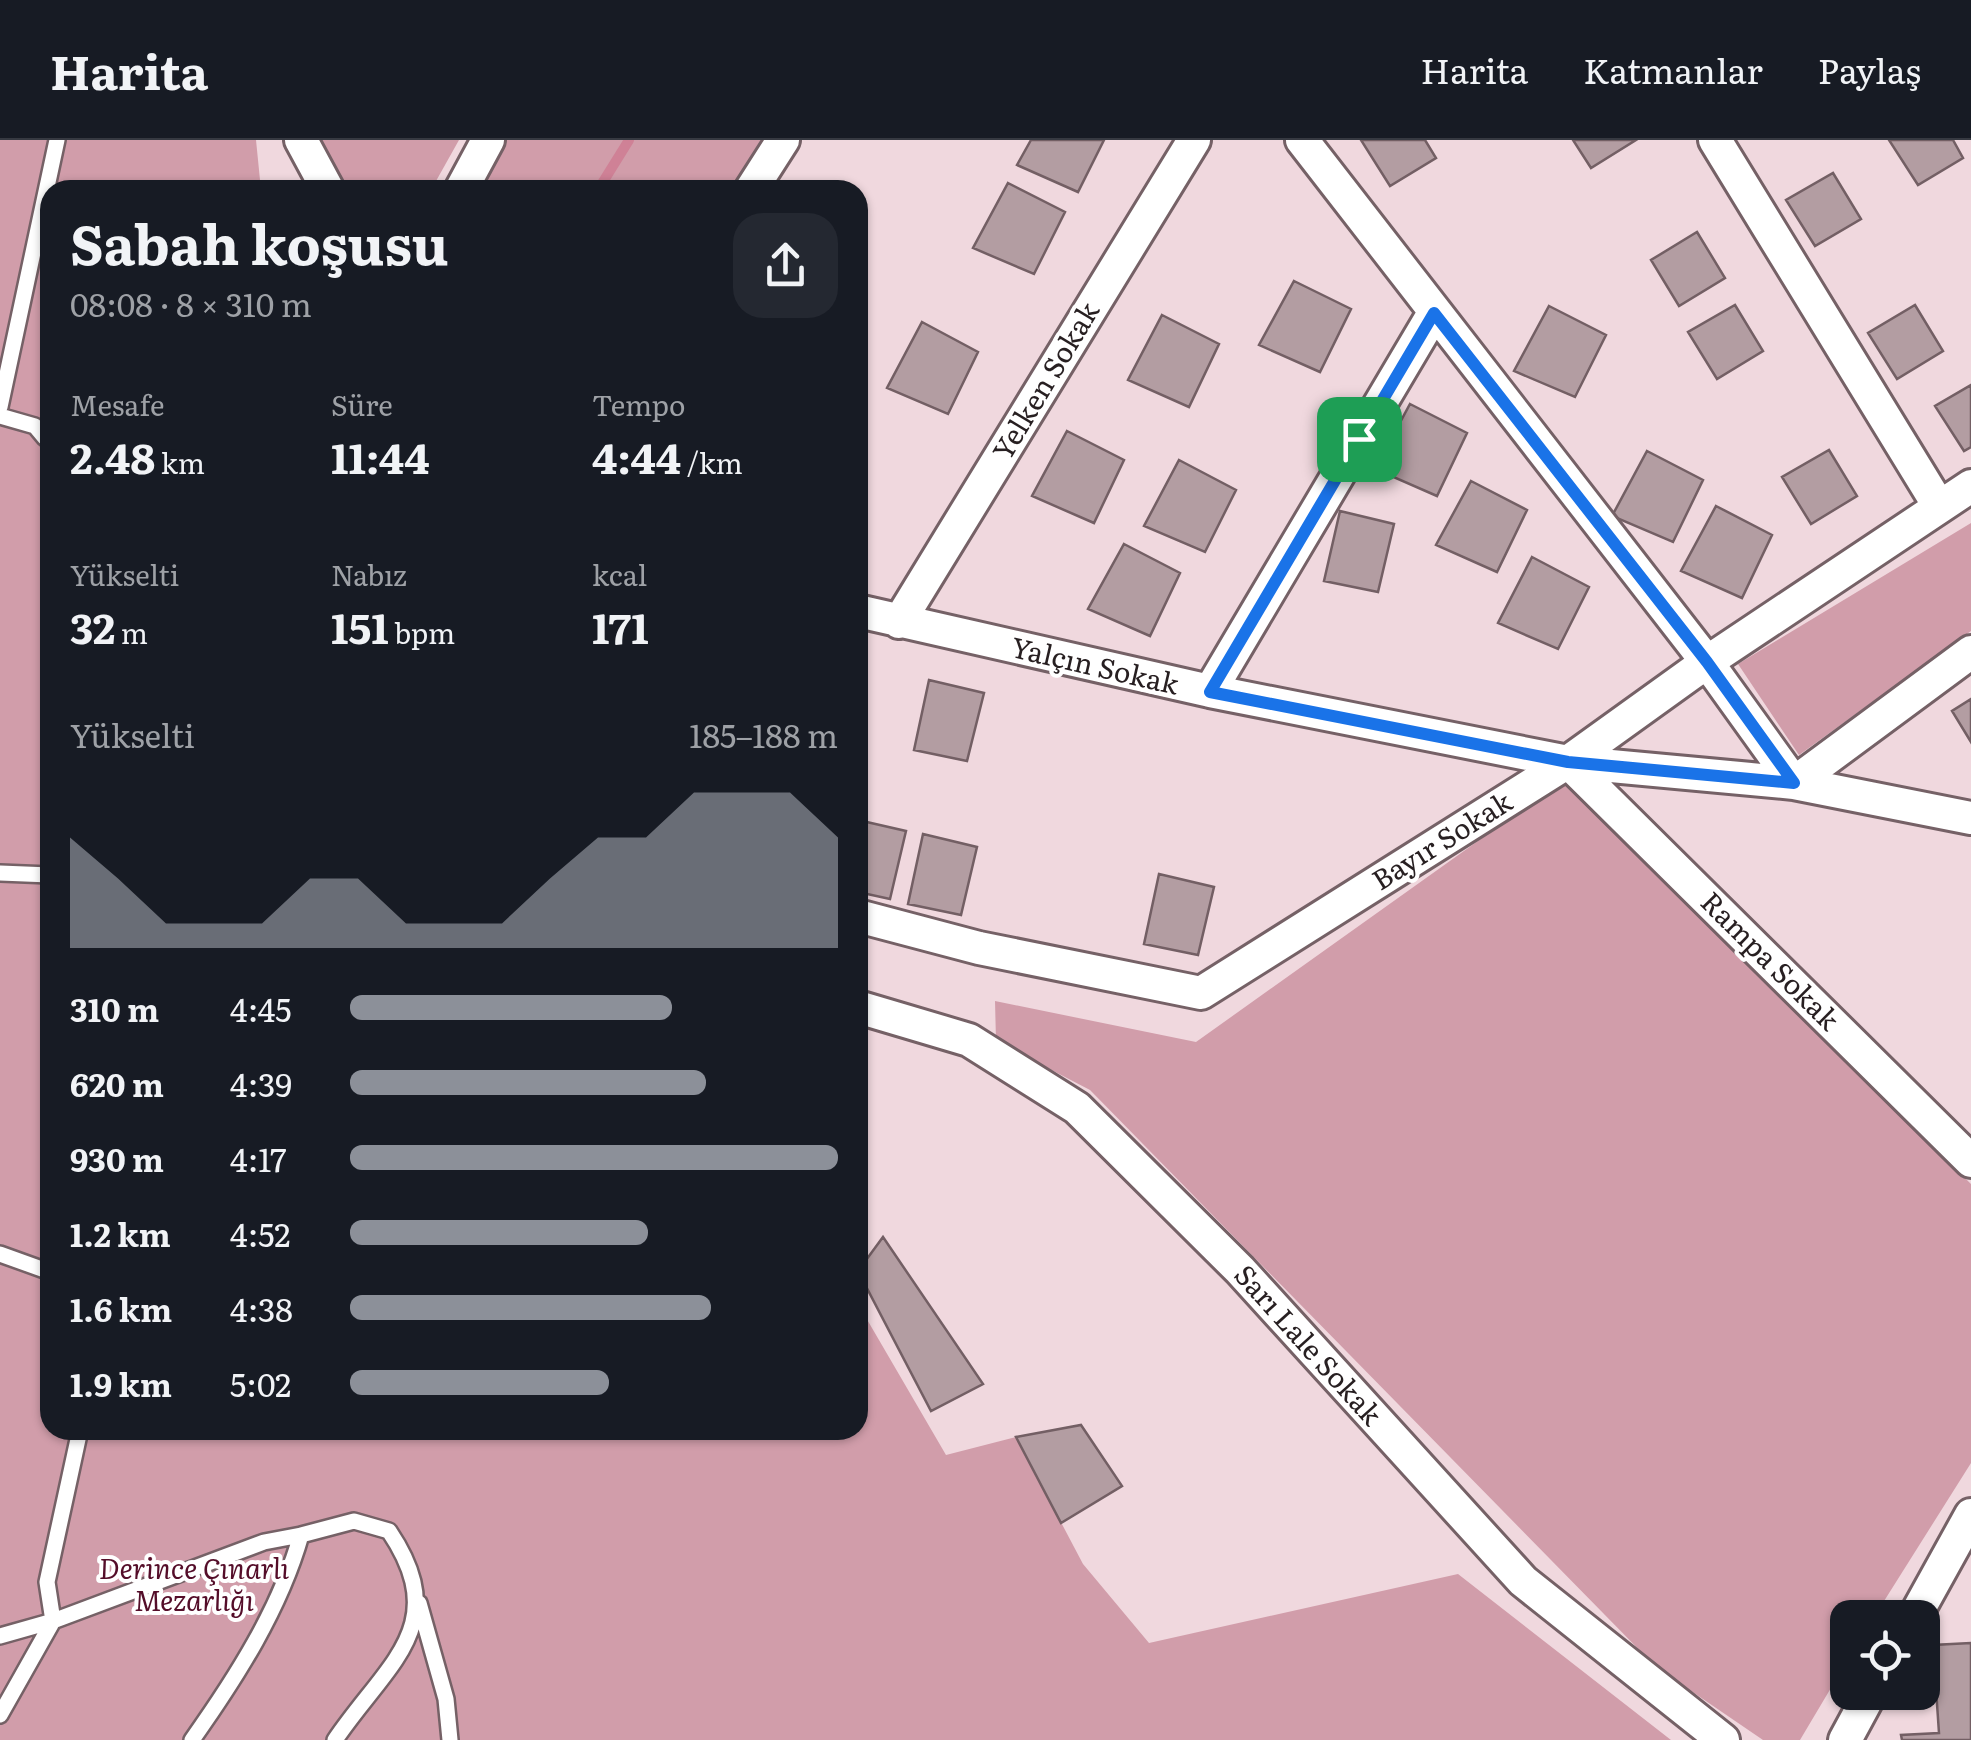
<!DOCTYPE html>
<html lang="tr">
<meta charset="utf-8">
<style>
:root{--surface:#171b24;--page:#242831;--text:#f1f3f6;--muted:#9ea1a6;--line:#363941;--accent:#8c9099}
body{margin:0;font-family:Literata,serif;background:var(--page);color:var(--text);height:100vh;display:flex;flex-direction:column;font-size:38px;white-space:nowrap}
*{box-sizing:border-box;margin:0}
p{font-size:32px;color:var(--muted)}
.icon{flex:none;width:55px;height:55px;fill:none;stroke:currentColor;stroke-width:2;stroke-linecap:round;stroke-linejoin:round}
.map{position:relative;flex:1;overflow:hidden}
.sheet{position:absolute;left:40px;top:40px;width:828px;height:1260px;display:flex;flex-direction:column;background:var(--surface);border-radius:30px;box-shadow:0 2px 8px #0004}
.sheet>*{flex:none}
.controls{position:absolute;left:1830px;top:1460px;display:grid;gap:20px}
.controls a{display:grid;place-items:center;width:110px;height:110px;border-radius:20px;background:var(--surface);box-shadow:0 2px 8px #0004;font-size:50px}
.pin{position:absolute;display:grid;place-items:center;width:85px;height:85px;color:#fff;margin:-42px;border-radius:20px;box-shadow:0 5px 15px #0006}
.round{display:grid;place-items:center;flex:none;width:105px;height:105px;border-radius:30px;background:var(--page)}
.headline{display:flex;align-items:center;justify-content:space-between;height:170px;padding:0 30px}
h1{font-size:55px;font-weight:700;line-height:75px}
.figures{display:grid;grid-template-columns:repeat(3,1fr);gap:15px;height:170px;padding:10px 30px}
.figures div{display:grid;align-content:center}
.figures b{font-size:42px;font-weight:700}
.figures small{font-size:28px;font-weight:400}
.figures p{font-size:28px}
.chart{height:280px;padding:20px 30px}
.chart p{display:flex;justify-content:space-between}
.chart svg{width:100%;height:180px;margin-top:10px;fill:var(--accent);opacity:.7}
ul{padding:0 30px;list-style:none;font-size:32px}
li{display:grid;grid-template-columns:160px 120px 1fr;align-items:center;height:75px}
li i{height:25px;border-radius:12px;background:var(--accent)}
header{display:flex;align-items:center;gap:60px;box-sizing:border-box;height:140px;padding:0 50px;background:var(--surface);border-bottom:2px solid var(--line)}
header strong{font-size:48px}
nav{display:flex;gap:55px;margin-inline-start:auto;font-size:35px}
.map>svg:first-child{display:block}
</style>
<header>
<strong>Harita</strong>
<nav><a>Harita</a><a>Katmanlar</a><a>Paylaş</a></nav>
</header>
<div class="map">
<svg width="1971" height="1600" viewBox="0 0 1971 1600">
<rect width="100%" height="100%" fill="#f0d8de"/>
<path fill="#d19daa" d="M0,0h256l5,50h-211v1240h808v-126l88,151 70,-18 67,127 66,79 309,-69 213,166h-1671z
M321,0h138l-28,50h-83z
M503,0h264l-31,50h-261z
M1971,383v108l-172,124 -61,-91z
M1562,641l409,403v279l-97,154 -26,1 -1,43 -47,79h-37l-107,-73 -566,-577 -94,-49 -1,-40 201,41z"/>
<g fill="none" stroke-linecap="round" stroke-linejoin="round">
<path stroke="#cf8196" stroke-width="10" d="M598,50l31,-50"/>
</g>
<path fill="#b39da2" stroke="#735f64" stroke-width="2.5" d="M1031,0h73l-26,52 -61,-27z
M1361,0h64l11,18 -46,28z
M1573,0h63l-45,28z
M1889,0h64l10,18 -45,27z
M1833,33l28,46 -46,27 -29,-46z
M1008,43l57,29 -31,62 -61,-26z
M1697,92l28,46 -46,28 -28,-46z
M1294,141l57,28 -31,63 -61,-27z
M1735,165l28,46 -46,28 -29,-47z
M1915,165l28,46 -46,28 -29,-46z
M1549,166l57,29 -31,62 -61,-26z
M1162,175l57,29 -30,63 -61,-27z
M922,182l56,30 -30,62 -61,-26z
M1971,245v62l-7,4 -29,-45z
M1410,264l57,29 -30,63 -62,-27z
M1067,291l57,29 -30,63 -62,-27z
M1829,310l28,46 -46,28 -29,-47z
M1647,311l56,29 -30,62 -61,-26z
M1179,320l57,30 -31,62 -61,-26z
M1471,341l56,29 -30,62 -61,-27z
M1716,366l56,29 -30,63 -61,-27z
M1340,371l54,13 -16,68 -54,-11z
M1124,404l56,29 -30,63 -62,-27z
M1532,417l57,30 -31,62 -60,-26z
M929,540l55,13 -17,68 -53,-11z
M1971,559v43l-19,-31z
M858,680l48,11 -16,68 -32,-7z
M923,694l54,13 -16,68 -53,-11z
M1159,734l55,13 -16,68 -54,-11z
M883,1097l100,147 -52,27 -73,-140z
M1081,1285l41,61 -61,37 -45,-86z
M1971,1503v97h-69l-1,-5 38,-2 -6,-88z"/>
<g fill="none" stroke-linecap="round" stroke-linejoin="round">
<g stroke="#756166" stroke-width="20">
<path id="lane" d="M0,267l57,-267
M0,276l35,10 10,12
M0,733l50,2
M0,1114l50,18
M301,1395l53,-14 35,10c64,95 -2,132 -54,209
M419,1463l27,96 4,41
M0,1496l53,-15 211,-79 37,-7c-21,74 -65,143 -109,205
M0,1575l53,-94 -6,-39 33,-152"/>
</g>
<g stroke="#756166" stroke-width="38">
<path id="street" d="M301,0l27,50
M1302,0l405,522 87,121 177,35
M1715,0l224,366
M461,50l27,-50
M751,50l32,-50
M858,471l352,80 358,71 226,21 177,-131
M899,482l295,-482
M1210,551l224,-378
M1568,622l403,399
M858,776l121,32 222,45 367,-231 139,-100 264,-176
M858,867l111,33 108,68 163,162 283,311 200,159
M1914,1478l57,-103
M1845,1600l26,-48"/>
</g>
<use href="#lane" stroke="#fff" stroke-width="15"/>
<use href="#street" stroke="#fff" stroke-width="32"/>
</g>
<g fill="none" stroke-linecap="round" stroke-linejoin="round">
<g stroke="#fff" stroke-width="20">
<path id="route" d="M1434,173l273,349 87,121 -226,-21 -358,-70z"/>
</g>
<use href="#route" stroke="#1a73e8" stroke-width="12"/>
</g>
<g text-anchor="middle" stroke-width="8" stroke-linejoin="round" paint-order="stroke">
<g font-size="28" fill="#271f21" stroke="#fff">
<text transform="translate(1046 241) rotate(-59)" y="10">Yelken Sokak</text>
<text transform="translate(1095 526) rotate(13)" y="10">Yalçın Sokak</text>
<text transform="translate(1442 701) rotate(-32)" y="10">Bayır Sokak</text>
<text transform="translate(1770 821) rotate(45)" y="10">Rampa Sokak</text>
<text transform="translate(1308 1205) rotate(48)" y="10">Sarı Lale Sokak</text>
</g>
<g font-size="28" font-style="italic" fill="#540d29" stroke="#fff">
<text x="194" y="1439">Derince Çınarlı<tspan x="194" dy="32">Mezarlığı</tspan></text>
</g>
</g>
</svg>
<div class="controls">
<a><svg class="icon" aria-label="locate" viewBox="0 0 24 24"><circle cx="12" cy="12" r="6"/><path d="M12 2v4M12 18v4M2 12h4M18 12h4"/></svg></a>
</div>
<div class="pin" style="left:1359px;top:299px;background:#1e9e55"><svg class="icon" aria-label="arrive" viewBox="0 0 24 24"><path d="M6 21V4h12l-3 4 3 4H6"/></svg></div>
<section class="sheet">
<div class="headline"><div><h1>Sabah koşusu</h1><p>08:08 · 8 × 310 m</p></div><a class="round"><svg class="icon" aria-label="share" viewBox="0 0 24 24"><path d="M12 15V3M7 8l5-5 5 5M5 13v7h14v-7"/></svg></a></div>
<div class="figures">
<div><p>Mesafe</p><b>2.48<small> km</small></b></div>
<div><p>Süre</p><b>11:44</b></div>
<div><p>Tempo</p><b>4:44<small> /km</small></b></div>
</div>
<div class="figures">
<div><p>Yükselti</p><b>32<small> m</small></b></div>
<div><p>Nabız</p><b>151<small> bpm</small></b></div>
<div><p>kcal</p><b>171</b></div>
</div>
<div class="chart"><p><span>Yükselti</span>185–188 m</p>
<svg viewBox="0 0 160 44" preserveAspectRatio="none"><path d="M0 44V17L10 27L20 38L30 38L40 38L50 27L60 27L70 38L80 38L90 38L100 27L110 17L120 17L130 6L140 6L150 6L160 17V44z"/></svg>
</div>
<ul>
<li><b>310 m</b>4:45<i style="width:66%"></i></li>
<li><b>620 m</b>4:39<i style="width:73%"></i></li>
<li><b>930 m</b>4:17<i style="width:100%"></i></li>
<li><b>1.2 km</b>4:52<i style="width:61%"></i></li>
<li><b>1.6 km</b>4:38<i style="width:74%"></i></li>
<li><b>1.9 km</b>5:02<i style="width:53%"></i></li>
</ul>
</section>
</div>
